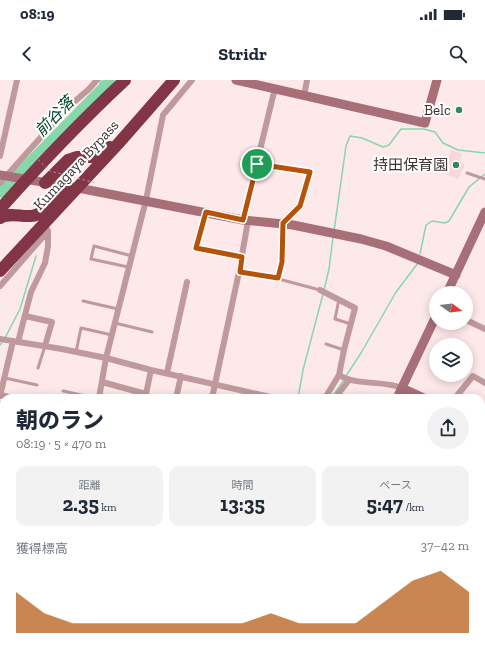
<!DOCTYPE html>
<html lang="ja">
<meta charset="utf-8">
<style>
:root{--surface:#fff;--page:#f2f2f3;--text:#1f2937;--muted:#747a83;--accent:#b45309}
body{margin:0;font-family:"Zilla Slab","Noto Sans JP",serif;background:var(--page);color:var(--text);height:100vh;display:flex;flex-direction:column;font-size:15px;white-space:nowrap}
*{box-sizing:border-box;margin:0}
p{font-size:13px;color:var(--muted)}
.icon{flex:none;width:22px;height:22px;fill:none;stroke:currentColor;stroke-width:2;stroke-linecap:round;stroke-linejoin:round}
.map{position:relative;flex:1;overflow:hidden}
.panel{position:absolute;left:0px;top:314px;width:485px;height:256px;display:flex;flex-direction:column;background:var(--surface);border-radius:12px 12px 0 0;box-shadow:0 2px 10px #0003}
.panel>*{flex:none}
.needle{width:26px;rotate:104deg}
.controls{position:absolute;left:429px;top:206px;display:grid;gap:8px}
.controls a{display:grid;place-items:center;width:44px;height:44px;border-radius:50%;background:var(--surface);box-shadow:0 2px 10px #0003;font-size:20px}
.pin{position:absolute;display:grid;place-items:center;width:34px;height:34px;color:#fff;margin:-17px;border:2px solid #fff;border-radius:50%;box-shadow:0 1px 4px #0007}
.round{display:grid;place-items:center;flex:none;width:42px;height:42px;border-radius:21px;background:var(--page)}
.headline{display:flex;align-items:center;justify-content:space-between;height:68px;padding:0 16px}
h1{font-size:22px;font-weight:800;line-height:30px}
.figures{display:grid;grid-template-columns:repeat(3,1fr);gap:6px;height:68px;padding:4px 16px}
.figures div{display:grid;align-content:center;border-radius:10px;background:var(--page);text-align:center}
.figures b{font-size:20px;font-weight:800}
.figures small{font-size:11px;font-weight:400}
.figures p{font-size:11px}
.chart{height:112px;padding:8px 16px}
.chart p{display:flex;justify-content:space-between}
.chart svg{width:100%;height:72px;margin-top:4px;fill:var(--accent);opacity:.7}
.status{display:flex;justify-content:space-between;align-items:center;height:28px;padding:0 20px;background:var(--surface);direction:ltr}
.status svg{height:11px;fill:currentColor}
header{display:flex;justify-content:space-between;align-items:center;height:52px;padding:0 16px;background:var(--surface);font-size:18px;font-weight:800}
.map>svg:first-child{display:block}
</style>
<div class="status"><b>08:19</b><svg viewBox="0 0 49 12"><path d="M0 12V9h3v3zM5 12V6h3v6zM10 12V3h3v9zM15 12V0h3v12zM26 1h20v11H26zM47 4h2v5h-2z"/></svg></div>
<header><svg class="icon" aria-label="back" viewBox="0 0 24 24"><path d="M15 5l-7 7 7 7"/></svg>Stridr<svg class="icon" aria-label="search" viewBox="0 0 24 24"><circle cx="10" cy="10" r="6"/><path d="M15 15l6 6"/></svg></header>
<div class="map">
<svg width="485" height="570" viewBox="0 0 485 570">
<rect width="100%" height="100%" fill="#fde8ea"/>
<path fill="#fad7db" d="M451,70l11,4 -2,7 5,4 -7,14 -12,-5 4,-8 -3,-2z"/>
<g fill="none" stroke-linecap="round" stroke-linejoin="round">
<path stroke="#86d8ab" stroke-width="1.5" d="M99,12l2,-12
M334,151l12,-85 4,-10 12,2 21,9 6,-2 12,-16h23l11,3 8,11 15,7 27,3
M420,174l6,-29 6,-4 13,2 4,-2 20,-34 16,-13
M324,210l5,-21 4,-32
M5,258l15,-29 16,-53
M0,265l3,-4
M346,296l15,-23 35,-61 22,-29
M298,318l5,-28 20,-76
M331,318l13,-18
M145,570l1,-4
M191,570l1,-4"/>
<path stroke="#86d8ab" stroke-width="10" d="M19,93l91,-93
M0,113l11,-11"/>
<path stroke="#bcaaac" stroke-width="1" stroke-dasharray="2 3" stroke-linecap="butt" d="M2,523l2,1
M0,556l4,1"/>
<path stroke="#c0999d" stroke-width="3" d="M467,93l18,6
M205,133l-9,35 46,9
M128,187l-37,-8 3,-13 38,10
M239,192l36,6 45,12
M278,198l4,-16 1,-37
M339,219l-4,20 16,5
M83,221l35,8
M115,243l37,9
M326,264l18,6
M76,272l5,-24 31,7
M38,288l7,-22
M5,298l32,7
M63,311l32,7
M481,464l1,-2 3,1"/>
<path stroke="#c0999d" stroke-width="6" d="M304,16l3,-16
M0,76l17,-76
M257,84l53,8 -10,34 -17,17
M0,103l67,-75 22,-19 8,-9
M243,140l32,-132
M0,206l48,-55
M320,210l35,18 -11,42 -5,25
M25,236l27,6 -7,24
M466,240l19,9
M0,259l62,10 44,9 45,12 124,28
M18,262l13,-50 14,-29 3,-17v-15l-4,-7
M167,293l20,-91
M102,302l44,12 5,-24
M0,315l13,3
M0,316l13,-55
M99,318l7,-40 40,-158 17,-85 29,-35
M176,318l5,-22
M212,318l27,-126 9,-51
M325,318l14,-23c18,11 43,5 63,13
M335,318l14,-18
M455,318l18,-22 12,7
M0,336l4,1
M0,365l4,1
M481,417l4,2
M481,508l4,-8
M481,545h4
M92,566l17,4
M23,570l1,-4
M84,570l1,-4
M120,570l1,-4
M177,570l1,-4
M354,570l2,-4
M458,570l2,-4"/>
<path stroke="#a76f77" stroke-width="9" d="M236,0l189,43 12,-43
M0,95l78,13 165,32 50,5 68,14 25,7 70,29
M447,213l38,-81
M402,308l22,10
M397,318l39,-82
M481,341l4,2
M0,483l4,1
M299,566l16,4
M247,570l1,-4"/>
<path stroke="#823645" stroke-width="12" d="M45,103l23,-23 9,-3h14l12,-4 7,-6
M0,129c40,-45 81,-88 125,-129
M0,138c10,-6 20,-1 31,-2 13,0 27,-21 36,-30
M0,191l118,-127 56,-64"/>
<path stroke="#bcaaac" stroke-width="1" stroke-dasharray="2 3" stroke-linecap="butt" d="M31,73l19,18 46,12"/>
</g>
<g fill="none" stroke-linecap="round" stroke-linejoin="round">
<g stroke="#fff" stroke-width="8">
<path id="route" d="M257,84l53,8 -10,34 -17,17 -1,39 -4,16 -38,-6 2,-15 -46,-9 10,-36 37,8z"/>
</g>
<use href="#route" stroke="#b45309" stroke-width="5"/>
</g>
<g fill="#30895e" stroke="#fff" stroke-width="1.5">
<circle cx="459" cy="30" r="4"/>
<circle cx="456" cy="85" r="4"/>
</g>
<g text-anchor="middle" stroke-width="4" stroke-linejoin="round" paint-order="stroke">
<g font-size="15" fill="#3f3233" stroke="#fff" text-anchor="end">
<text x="451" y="35">Belc</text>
<text x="448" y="90">持田保育園</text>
</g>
<g font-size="15" fill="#3f3233" stroke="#fff">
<text transform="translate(76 85) rotate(-47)" y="5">Kumagaya Bypass</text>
</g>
<g font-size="16" font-style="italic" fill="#004428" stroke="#fff">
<text transform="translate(54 36) rotate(-46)" y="6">前谷落</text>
</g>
</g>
</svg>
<div class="controls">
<a><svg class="needle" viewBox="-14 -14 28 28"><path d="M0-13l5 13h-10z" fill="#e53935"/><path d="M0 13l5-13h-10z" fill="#747a83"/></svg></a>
<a><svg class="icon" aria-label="layers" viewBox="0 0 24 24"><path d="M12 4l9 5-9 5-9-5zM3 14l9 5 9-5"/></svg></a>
</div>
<div class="pin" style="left:257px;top:84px;background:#1e9e55"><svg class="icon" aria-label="arrive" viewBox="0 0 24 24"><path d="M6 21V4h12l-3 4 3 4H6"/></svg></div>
<section class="panel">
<div class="headline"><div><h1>朝のラン</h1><p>08:19 · 5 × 470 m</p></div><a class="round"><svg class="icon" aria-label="share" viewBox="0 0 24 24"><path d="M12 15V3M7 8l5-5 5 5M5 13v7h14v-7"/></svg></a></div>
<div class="figures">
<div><p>距離</p><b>2.35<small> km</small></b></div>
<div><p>時間</p><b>13:35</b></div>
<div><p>ペース</p><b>5:47<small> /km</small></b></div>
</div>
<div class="chart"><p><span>獲得標高</span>37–42 m</p>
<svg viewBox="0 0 160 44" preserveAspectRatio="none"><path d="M0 44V19L10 32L20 38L30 38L40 38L50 38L60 38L70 38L80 38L90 32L100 38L110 38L120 38L130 25L140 12L150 6L160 19V44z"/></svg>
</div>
</section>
</div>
